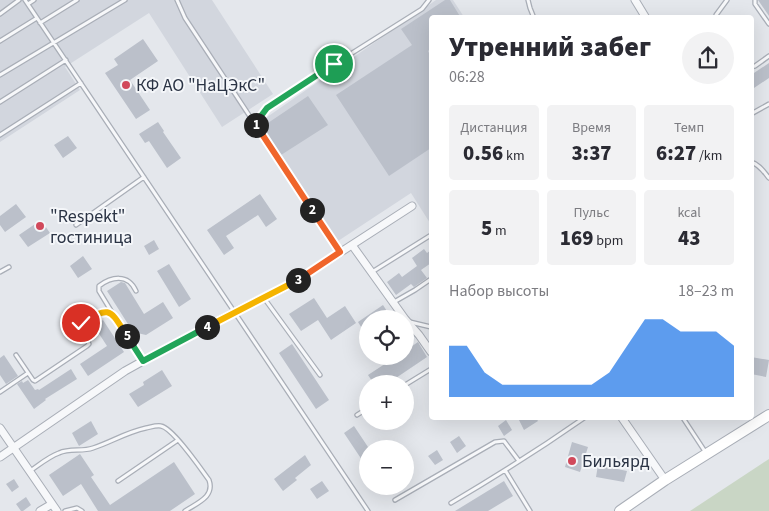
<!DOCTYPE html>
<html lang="ru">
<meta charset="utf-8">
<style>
:root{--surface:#fff;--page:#f2f2f3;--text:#2b2b33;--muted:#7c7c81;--accent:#1a73e8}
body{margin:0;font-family:"Source Sans 3",sans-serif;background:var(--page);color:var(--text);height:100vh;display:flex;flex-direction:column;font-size:19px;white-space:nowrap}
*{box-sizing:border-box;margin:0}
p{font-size:16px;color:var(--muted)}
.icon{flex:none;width:28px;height:28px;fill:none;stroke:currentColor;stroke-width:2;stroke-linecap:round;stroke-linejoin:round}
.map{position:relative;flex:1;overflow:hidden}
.sheet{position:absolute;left:429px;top:15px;width:325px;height:405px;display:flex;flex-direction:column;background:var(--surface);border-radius:5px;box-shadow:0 5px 20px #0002}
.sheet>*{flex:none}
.fabs{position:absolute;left:359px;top:310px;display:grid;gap:10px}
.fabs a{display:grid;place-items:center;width:55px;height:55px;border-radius:50%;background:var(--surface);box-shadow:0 5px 20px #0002;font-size:25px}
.pin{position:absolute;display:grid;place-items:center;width:42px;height:42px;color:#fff;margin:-21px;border:2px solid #fff;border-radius:50%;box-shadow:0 1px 5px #0007}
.km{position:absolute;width:25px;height:25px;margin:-12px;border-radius:50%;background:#222;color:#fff;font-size:14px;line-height:25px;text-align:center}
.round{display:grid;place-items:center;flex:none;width:52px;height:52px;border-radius:26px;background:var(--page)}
.overview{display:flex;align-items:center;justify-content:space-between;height:85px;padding:0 20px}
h1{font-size:28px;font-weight:800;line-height:38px}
.stats{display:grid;grid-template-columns:repeat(3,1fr);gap:8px;height:85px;padding:5px 20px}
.stats div{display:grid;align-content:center;border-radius:5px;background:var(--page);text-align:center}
.stats b{font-size:21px;font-weight:800}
.stats small{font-size:14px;font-weight:400}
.stats p{font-size:14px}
.chart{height:140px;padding:10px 20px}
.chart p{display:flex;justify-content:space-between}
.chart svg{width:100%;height:90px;margin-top:5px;fill:var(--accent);opacity:.7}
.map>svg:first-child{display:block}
</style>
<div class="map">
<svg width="769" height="511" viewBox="0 0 769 511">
<rect width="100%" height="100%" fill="#e4e7ec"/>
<path fill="#d2d6de" d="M0,0h212l61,94 -51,33 -73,-114 -84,54 15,23 -80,52z
M436,0h17l11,17 -33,1v204l-1,1 -19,-30 -73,48 -81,-117z"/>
<path fill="#c9d6c5" d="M769,459v52h-79z"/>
<path fill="#bbc0ca" d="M445,0h5l11,18h-30v30l-3,3 3,6v91l-42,28 -53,-81 76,-50 -11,-16z
M758,0h11v16z
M143,39l15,22 -28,19 20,30 -14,9 -31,-46 13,-8 -4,-6z
M769,63v15l-18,12v-15z
M308,96l20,29 -47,30 -19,-28z
M158,122l6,9 -1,1 18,26 -14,10 -18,-27 -4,2 -6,-9z
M68,136l9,12 -14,10 -9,-13z
M260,194l17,25 -11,8 -8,-12 -32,21 8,12 -10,7 -17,-25z
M16,204l10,13 -21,15 -5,-7v-9z
M41,220l9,13 -22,14 -9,-12z
M154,240l5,9 -10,6 -5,-9z
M424,249l3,4 4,-3v13l-10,7 6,8 -13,9 -3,-3 -15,11 -9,-13 12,-9 3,4 15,-11 -5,-8z
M83,256l9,13 -14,9 -8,-12z
M169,264l22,35 -12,8 -22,-36z
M121,282l4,1 19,31 19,-12 10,16 -27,17 -13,-3 -26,-41z
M314,298l13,20 18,-12 11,17 -25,17 -13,-20 -17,11 -12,-17z
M383,305l9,14h-24v19l-10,-16z
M103,320l21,32 -36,24 -8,-12 27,-18 -13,-20z
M418,342l9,15 -40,27h-13l-6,-9 29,-19h8v-5z
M292,344l37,56 -13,9 -37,-56z
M4,355l14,21 -12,8 -6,-9v-17z
M751,357l18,3 -3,17 -15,-3z
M71,369l6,10 -32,20 1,1 -12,9 -17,-25 5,-3 1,2 5,-3 7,10 3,-1 1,1z
M162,370l10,16 -34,21 -9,-13 15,-9 -1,-3z
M518,418h18l2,3 -14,9z
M506,420l6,10 -8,6 -6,-10z
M91,421l7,13 -19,12 -7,-13z
M354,426l14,21v22l-24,-36z
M459,436l7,10 -9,7 -7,-11z
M572,442l16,5 -8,25 -15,-5z
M437,450l6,10 -8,5 -7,-9z
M80,454l14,21 -3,2 19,28 64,-43 21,32 -25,17h-72l-17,-27 -18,12 -14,-21z
M305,455l6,10 -16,13 2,2 -14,11 -9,-12z
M598,465l29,6 -3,11 -28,-5z
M14,479l5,8 -7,5 -6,-8z
M322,481l7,10 -12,8 -7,-10z
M504,481l9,15 -25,15h-33z
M26,497l5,8 -8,6h-2l-5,-7z"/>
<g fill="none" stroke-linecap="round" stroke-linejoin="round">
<g stroke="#a9aeb7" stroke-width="5.5">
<path id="service" d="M25,0l343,511
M177,0l8,18 155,235
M528,0l2,8 4,10
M755,0v4l14,20
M28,4l6,-4
M0,14l19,-14
M716,18v-3l11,-15
M40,23l37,-23
M0,41l37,-23
M751,67l4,-1 14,-10
M0,75l125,-75
M0,102l66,-42
M751,114l18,-10
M255,124l12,-16 9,-7 146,-92 7,-9
M0,135l81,-52
M751,162c8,2 13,10 18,16
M76,225l68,-48
M0,272l9,-5
M372,272l59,-37
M264,298l56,77
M394,302l21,-12 16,-11
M113,314l-14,-23v-5c12,-9 29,-13 37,5
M410,322l21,5
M16,355l17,25 2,1 52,-35 2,-2 -1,-2 -9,-16c3,-5 16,-12 22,-14 4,-1 8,1 12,3l29,45
M405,385l26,-16
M0,392l28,-19
M357,415l11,-7
M683,418l23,35
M505,470l25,41
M30,471c9,-6 18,-14 29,-18 11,-5 23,-1 34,-5 18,-6 34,-16 53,-20 5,-1 11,-3 15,-2 12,2 40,43 48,54 6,17 -12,23 -24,31
M118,481l60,-41
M395,500l100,-58 9,-1 15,20
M451,503c46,-27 90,-55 133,-85
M65,511l12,-3 5,3"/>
</g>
<g stroke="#a9aeb7" stroke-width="9">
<path id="minor" d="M635,0l11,18
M352,245l53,74
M405,319l14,16 12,17
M622,418l43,62
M0,428l57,83
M0,457l125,-86 18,-10 92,-49 58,-29 119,-77
M40,511l12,-7"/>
</g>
<g stroke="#a9aeb7" stroke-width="12">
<path id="secondary" d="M620,511l45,-31 104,-65"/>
</g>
<use href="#service" stroke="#f7f8fa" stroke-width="3"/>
<use href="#minor" stroke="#f7f8fa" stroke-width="7"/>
<use href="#secondary" stroke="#fff" stroke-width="10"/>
</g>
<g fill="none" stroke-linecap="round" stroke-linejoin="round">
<g stroke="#fff" stroke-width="10">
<path id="split-1" d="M256,125l-1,-1 12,-16 67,-44"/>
</g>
<g stroke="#fff" stroke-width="10">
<path id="split-2" d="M256,125l56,85"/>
</g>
<g stroke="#fff" stroke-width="10">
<path id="split-3" d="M298,280l42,-28 -28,-42"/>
</g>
<g stroke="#fff" stroke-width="10">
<path id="split-4" d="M207,327l91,-47"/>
</g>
<g stroke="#fff" stroke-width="10">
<path id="split-5" d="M127,336l16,25 64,-34"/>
</g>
<g stroke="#fff" stroke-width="10">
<path id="split-6" d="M81,323c30,-17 28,-15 46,13"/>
</g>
<use href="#split-1" stroke="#22a559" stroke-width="6"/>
<use href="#split-2" stroke="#f0652b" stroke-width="6"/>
<use href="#split-3" stroke="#f0652b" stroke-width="6"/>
<use href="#split-4" stroke="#f5b400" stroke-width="6"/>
<use href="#split-5" stroke="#22a559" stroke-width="6"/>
<use href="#split-6" stroke="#f5b400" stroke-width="6"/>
</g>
<g fill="#d1495b" stroke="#f4f6f9" stroke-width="2">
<circle cx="126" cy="85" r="5"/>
<circle cx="40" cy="226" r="5"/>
<circle cx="572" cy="461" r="5"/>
</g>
<g text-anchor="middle" stroke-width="4" stroke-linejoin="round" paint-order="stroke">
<g font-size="18" fill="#2b3445" stroke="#f4f6f9" text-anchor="start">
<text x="136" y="91">КФ АО "НаЦЭкС"</text>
<text x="50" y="222">"Respekt"<tspan x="50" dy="21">гостиница</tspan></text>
<text x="582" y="467">Бильярд</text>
</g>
</g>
</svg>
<div class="fabs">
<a><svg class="icon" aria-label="locate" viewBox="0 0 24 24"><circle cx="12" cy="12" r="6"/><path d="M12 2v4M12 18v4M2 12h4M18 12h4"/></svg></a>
<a>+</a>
<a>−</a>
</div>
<div class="pin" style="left:334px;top:64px;background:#1e9e55"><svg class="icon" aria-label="arrive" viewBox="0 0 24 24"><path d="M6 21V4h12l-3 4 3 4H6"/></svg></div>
<div class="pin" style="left:81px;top:323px;background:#d93025"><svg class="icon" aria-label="check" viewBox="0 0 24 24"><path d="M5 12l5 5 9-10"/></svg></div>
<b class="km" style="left:256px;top:125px">1</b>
<b class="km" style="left:312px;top:210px">2</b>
<b class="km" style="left:298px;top:280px">3</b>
<b class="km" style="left:207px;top:327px">4</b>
<b class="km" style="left:127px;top:336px">5</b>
<section class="sheet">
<div class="overview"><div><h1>Утренний забег</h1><p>06:28</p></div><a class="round"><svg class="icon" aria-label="share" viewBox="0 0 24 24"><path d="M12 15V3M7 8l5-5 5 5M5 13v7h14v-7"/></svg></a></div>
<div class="stats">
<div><p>Дистанция</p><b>0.56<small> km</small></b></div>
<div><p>Время</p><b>3:37</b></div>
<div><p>Темп</p><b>6:27<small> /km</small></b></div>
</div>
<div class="stats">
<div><b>5<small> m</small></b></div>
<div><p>Пульс</p><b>169<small> bpm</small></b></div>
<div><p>kcal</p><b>43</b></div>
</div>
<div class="chart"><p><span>Набор высоты</span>18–23 m</p>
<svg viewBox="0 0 160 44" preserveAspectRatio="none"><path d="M0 44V19L10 19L20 32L30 38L40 38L50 38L60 38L70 38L80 38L90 32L100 19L110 6L120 6L130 12L140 12L150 12L160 19V44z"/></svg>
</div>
</section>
</div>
